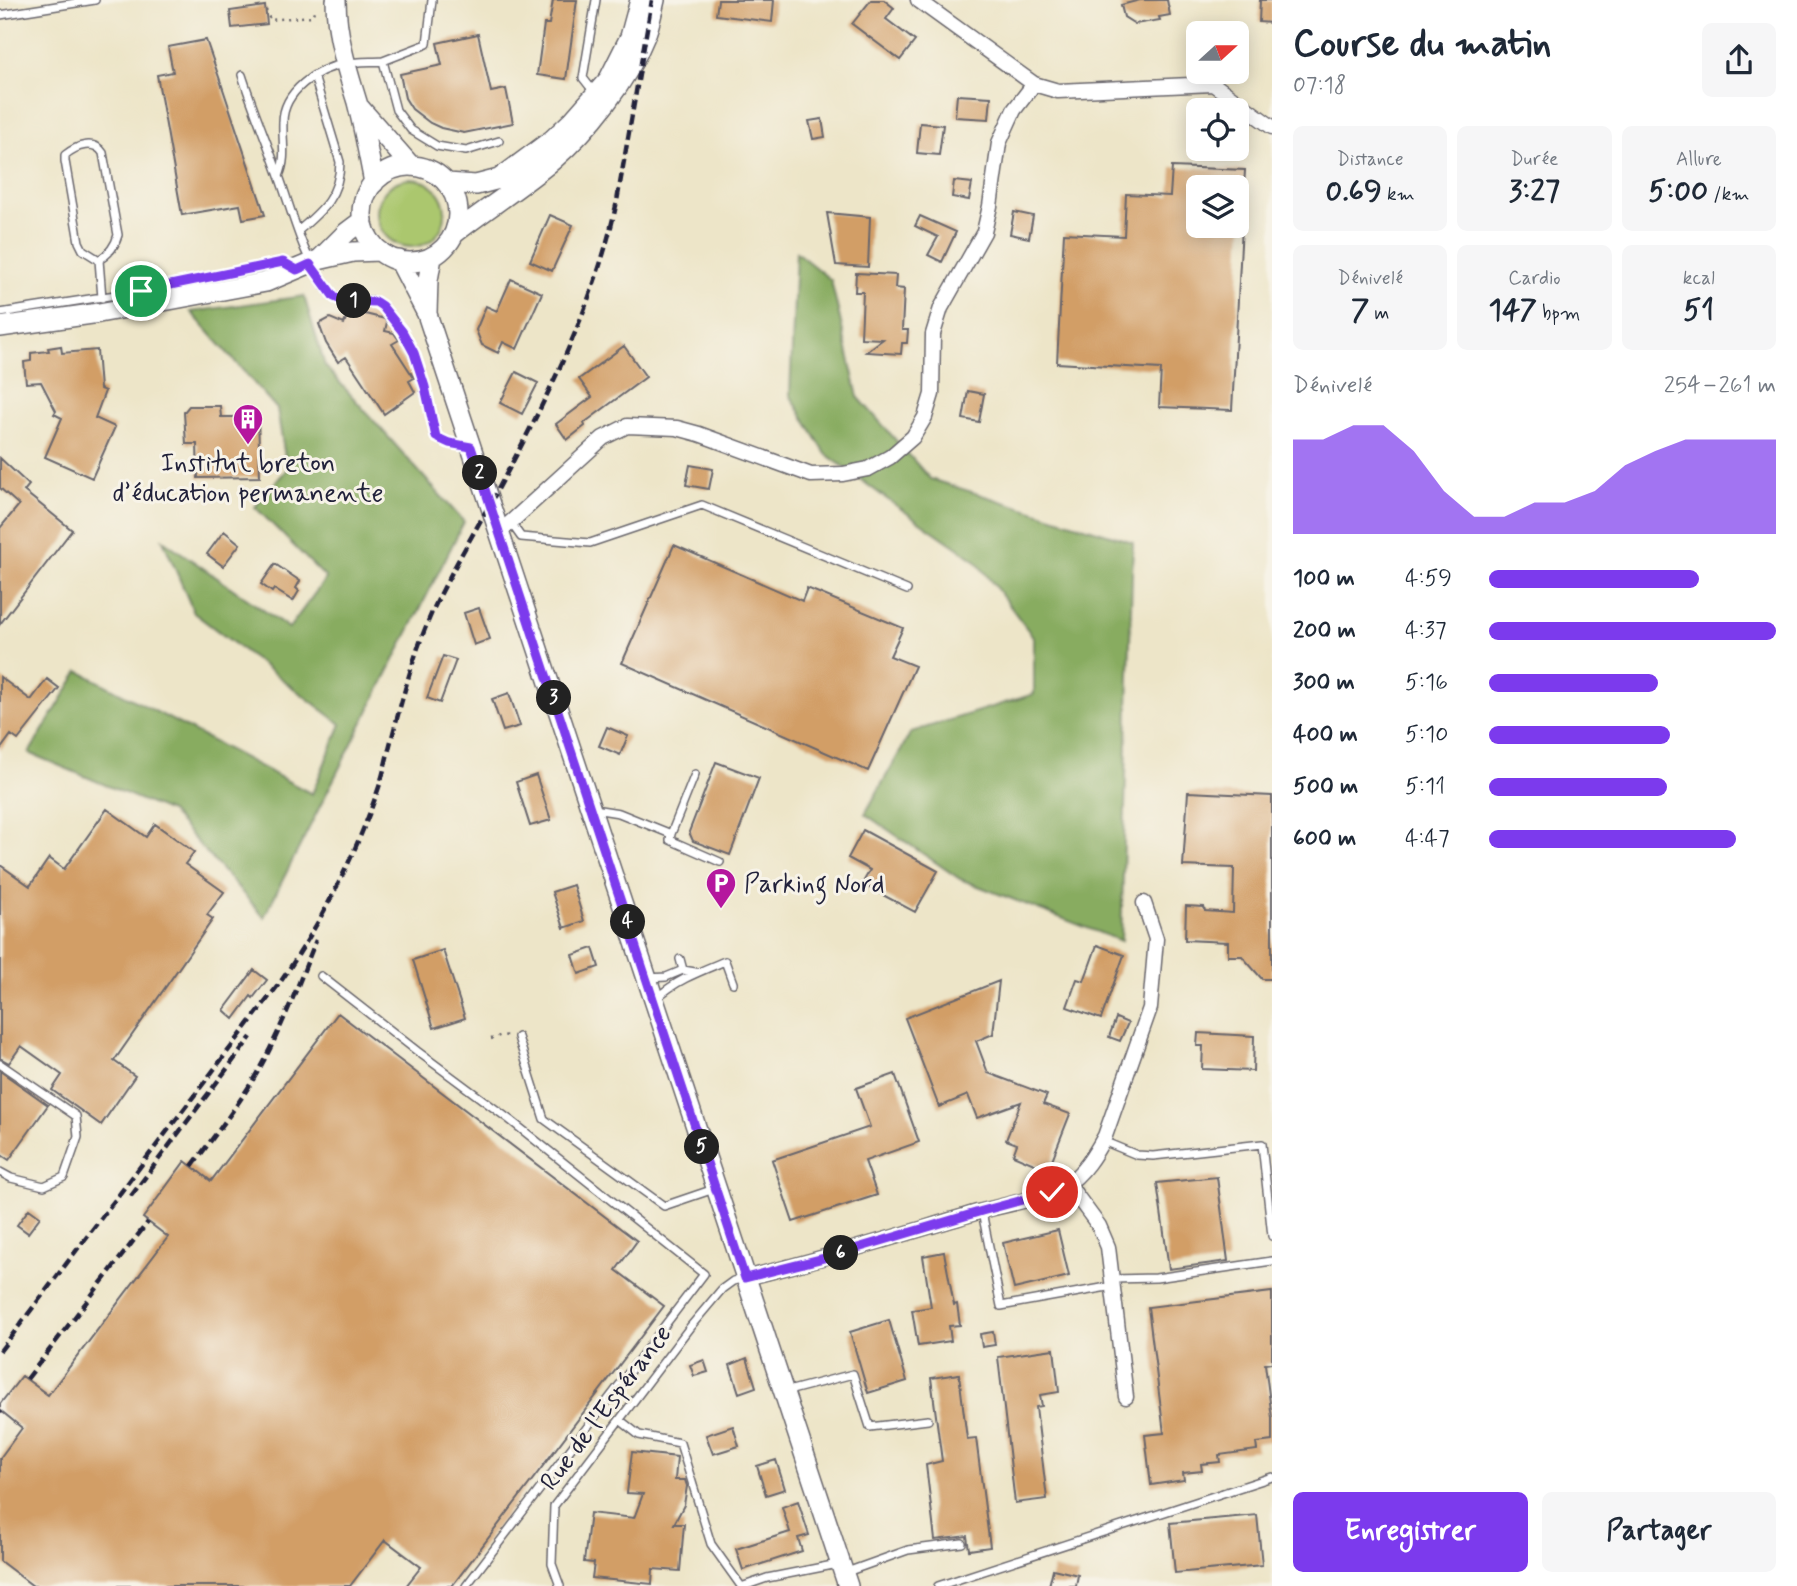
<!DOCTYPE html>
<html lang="fr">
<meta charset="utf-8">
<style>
:root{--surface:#fff;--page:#f6f6f7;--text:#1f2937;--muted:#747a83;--accent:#7c3aed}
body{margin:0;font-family:Mynerve,sans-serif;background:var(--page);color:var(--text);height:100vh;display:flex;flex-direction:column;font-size:26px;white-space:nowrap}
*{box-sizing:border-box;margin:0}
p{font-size:23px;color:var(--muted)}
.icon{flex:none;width:38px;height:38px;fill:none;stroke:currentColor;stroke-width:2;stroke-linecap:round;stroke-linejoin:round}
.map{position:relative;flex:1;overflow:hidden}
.drawer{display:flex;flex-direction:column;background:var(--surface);width:525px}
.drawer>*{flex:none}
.needle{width:46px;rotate:69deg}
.tools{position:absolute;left:1186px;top:21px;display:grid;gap:14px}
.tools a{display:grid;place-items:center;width:63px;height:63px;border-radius:10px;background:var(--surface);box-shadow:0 4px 18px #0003;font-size:35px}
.pin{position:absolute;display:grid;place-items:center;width:60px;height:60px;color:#fff;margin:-30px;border:4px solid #fff;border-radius:50%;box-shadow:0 2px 7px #0007}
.km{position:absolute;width:35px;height:35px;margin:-18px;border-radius:50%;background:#222;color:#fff;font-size:19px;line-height:35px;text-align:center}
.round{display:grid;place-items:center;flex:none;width:74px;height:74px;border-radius:10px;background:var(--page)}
.overview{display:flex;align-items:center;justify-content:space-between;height:119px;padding:0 21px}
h1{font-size:38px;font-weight:800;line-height:52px}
.figures{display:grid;grid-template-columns:repeat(3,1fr);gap:10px;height:119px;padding:7px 21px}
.figures div{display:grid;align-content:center;border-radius:10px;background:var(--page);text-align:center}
.figures b{font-size:30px;font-weight:800}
.figures small{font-size:19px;font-weight:400}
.figures p{font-size:19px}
.chart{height:196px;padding:14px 21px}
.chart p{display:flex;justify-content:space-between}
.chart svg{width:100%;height:126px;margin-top:7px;fill:var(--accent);opacity:.7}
.primary-button{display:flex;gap:14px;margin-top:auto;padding:14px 21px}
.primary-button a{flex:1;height:80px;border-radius:10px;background:var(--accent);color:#fff;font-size:28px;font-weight:800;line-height:80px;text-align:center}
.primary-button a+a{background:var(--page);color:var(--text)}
ul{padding:0 21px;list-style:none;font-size:23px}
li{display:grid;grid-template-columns:112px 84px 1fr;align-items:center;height:52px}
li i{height:18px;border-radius:9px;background:var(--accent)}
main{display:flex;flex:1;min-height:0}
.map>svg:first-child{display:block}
</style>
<main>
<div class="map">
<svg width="1272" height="1586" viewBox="0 0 1272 1586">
<rect width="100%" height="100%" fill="#f7f3e8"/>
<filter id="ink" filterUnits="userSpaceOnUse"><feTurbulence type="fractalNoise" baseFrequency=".0143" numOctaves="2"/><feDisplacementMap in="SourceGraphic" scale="14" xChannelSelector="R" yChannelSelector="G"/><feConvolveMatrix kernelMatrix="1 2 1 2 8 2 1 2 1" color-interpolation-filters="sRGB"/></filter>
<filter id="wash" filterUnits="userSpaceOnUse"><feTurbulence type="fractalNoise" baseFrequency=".00686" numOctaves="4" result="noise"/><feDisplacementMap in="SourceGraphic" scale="28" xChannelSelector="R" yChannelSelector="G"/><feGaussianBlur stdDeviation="1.57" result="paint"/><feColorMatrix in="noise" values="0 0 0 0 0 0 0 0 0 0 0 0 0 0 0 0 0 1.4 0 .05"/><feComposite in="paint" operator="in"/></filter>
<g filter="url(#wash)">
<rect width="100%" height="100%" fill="#ede5c8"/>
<path fill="#abc76e" stroke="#667454" stroke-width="2" d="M377 213a34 34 0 1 1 68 0a34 34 0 1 1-68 0Z"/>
<path fill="#88ac61" stroke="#55674e" stroke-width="2" d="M796,252l35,28 27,117 72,82 203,63 -12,399 -161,-62 -95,-65 46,-82 123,-38v-56l-59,-78 -84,-58 -65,-48 -36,-59z
M304,296l21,70 139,156 -200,395 -94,-105 -141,-59 50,-82 233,123 29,-70 -147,-111 -31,-73 126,88 37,-50 -71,-71 32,-38 -10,-60 -86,-97z"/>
<g id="blocks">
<path fill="#d29e66" d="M553,0h24l-11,79 -29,-4 7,-51h5z
M718,0h56l-2,22 -56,-7z
M871,0h13l10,8 -8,11 29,22 -15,19 -48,-36z
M1140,0h27l3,15 -11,2 1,3 -25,4 -11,-7 -3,-12z
M1260,0h12v23l-13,-1z
M265,6l2,18 -35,4 -2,-17z
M478,34l13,58 15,-3 7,34 -49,10 -23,-5 -11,-5 -18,-14 -7,-11 -5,-24 42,-9 -5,-22z
M206,40l15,43 44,132 -22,4 -3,-14 -58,10 -25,-140 16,-3 -5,-25z
M957,95l34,2 -2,22 -34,-2z
M822,119l3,18 -12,2 -4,-18z
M920,123l23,2 -4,30 -22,-2z
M1172,167l73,3 -1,17h-45v39h43l-10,184 -73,-3 2,-38 -104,-6 7,-130 60,3 2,-42 44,2z
M954,181l18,2 -3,17 -17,-3z
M1014,212l19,4 -4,22 -19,-4z
M827,213l43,4 -2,50 -32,-2z
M550,215l23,10 -21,46 -22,-10z
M920,216l36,16 -14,30 -14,-7 10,-18 -23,-11z
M856,273l40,2 -1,13 9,1 -2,41h6l-1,13h-5l-1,11 -35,-2 17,-13 -22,-1 2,-46h-8z
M511,279l31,14 -25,56 -14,-7 -5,11 -16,-8 -6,-15 10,-24 11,5z
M349,310l36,9 2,3 -2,9 9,2 5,7 -7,4 22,34 -5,3 6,11 -31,22 -38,-57 -8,5 -12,-19 -7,-19 11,-6 14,6z
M61,346l1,7 35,-3 3,39 5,2 -10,27 20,9 -23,51 -47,-21 17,-39 -8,-4 2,-3 -15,-29 -15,1 -2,-21 7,-1v-8l18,-2 -1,-3z
M624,346l22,31 -62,46 1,3 -18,14 -11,-16 36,-27 -13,-18z
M516,372l22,11 -16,31 -22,-11z
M968,391l16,3 -5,28 -16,-3z
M189,406h31l1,11h37l2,60 -62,1 -1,-34h-11l-2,-32z
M0,458l29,27 -5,6 48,39 -72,94v-96l19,-23 -19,-17z
M690,465l23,4 -4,20 -23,-4z
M224,531l16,13 -17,22 -16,-12z
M674,545l128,56 5,-13 96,40 -13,28 25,10 -47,105 -246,-108z
M275,564l25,17 -4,7 3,3 -6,10 -19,-12 -2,3 -11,-8z
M479,608l11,31 -16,6 -10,-32z
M443,656l13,4 -16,43 -13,-5z
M0,677l31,23 16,-21 12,9 -41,52 -7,-5 -11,15z
M509,693l11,33 -17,5 -11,-32z
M607,727l21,9 -8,19 -21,-9z
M716,762l43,16 -29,77 -37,-14 -4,-9z
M536,775l15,45 -21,6 -14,-44z
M1188,792l84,4v183h-10l-20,-23h-14v-14l-43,-2 1,-34 18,1 1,4 28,2 1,-45 -51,-2z
M107,809l39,28 9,-13 39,28 -9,12 39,28 -17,23 6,4 -99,142 21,15 -34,49 -49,-35 10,-15 -41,-29 -12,17 -9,-5v-193l30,21 19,-28 15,11z
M863,830l75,41 -23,41 -53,-28 8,-14 -22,-12z
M573,885l11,36 -20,7 -12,-36z
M1097,945l27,10 -23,64 -34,-12 10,-28 7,2z
M593,948l6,19 -20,7 -6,-19z
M443,950l22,68 -31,10 -21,-68z
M254,970l13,10 -14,18 -2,-2 -17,23 -10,-9z
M999,981l-6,53 -17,7 12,32 59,22 -4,9 27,10 -22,56 -35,-15 4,-11 -11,-4 15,-38 -44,16 -9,-23 -29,12 -34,-89z
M338,1013l299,228 -21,29 48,36 -212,280h-46l15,-19 -36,-27 -35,46h-317l-33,-25v-103l22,-30 -22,-18v-6l22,-28 26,19 120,-158 -25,-19 42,-57 26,20z
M1116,1018l12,5 -8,18 -11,-4z
M1198,1033l56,3 -1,35 -51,-2 1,-23h-6z
M0,1071l48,34 -39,55 -9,-6z
M895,1074l24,68 -54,19 12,34 -84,27 -21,-62 98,-33 -14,-39z
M1217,1177l11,84 -59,8 -12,-86z
M29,1209l11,8 -12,16 -11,-8z
M1058,1230l11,46 -55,13 -11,-46z
M944,1252l10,53 3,-1 3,21 -11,1 2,15 -33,5 -6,-36 19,-3 -8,-51z
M1272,1292v71l-7,1 7,54v23l-16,2 1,7 -38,5 1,7 -19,2 1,7 -19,2 1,7 -33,5 -6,-50 19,-2 -16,-126z
M889,1320l18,61 -39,12 -18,-61z
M993,1332l2,13 -13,2 -2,-13z
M1054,1349l5,43 -19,3 2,11 -6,1 11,92 -32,4 -17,-146z
M747,1358l9,29 -17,6 -9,-28z
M704,1360l4,12 -14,4 -4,-11z
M959,1374l8,65 9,-1 14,109 -21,3 -2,-14 -32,4 -9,-75 16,-4 -11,-83z
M733,1426l6,20 -26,8 -7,-19z
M632,1452l45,5 -2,23h10l2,6 -3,19 -10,19h10l-4,47 -27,-2 -1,15 -60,-6 2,-15 -10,-1 6,-49 44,5 9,-24 -16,-1z
M776,1460l9,29 -19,6 -9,-29z
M798,1501l11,34 -11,3 4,13 -59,19 -7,-21 54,-17 -8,-25z
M1257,1515l5,50 -87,8 -5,-50z
M1053,1569l25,6 -2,11h-27z"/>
</g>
</g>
<g filter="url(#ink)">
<use href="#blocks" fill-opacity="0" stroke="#69666c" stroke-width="2"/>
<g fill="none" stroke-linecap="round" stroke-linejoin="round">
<g stroke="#69666c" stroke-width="10">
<path id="lane" d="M432,0l-5,44 -44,17 13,49 15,20 26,16 29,5 33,-10
M0,15l95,-15
M242,75c11,34 25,67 37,101 14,38 23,80 48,113 16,21 30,6 49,13 7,2 11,10 15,15 29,35 34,78 45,120l13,6 18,3
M594,92l-11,-14 13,-78
M279,176c8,-18 3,-35 4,-54 0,-31 35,-54 62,-58 13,-3 26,-2 38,-3
M298,231c24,-20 42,-36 42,-69l-26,-86
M99,260l-16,-10 -4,-8 -14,-81v-6c11,-9 29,-16 38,-2l15,82c-3,12 -9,19 -19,25l3,38
M0,313l141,-22 142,-29 11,6
M511,523l10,14 69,6 112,-38 205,85
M594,809l25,4 52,21 -1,6 50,22
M671,834l24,-60
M680,959l3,11
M321,976l96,75 93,69 194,154 -238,312
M648,978l18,-1 17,-7 12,2
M657,998c19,-18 44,-27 68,-37l8,22
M518,1037l26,82 120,87 50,-17
M0,1064l76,52 2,21 -14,40 -20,9 -33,-8 -11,-6
M1103,1141l34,14 16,1 109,-12 10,92
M982,1212l19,94 112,-20
M1113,1279l43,-1 116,-17
M784,1392l69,-18 17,53 58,-7
M620,1420l19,15 41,8 31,101 30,42
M844,1573l64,-23 54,-7
M560,1586l-8,-22 2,-58 136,-179 32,-38 11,-8 12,-3
M744,1586l23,-8 71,-14
M938,1586l334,-109"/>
</g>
<g stroke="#69666c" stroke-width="17">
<path id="street" d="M918,0l116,84
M500,532l103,-94 24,-12 50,2 22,6 112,41 32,-1 25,-5 22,-12 23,-20 12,-20 7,-23 1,-60 8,-26 43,-76 6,-26 9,-63 15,-33 20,-26 24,7 155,-7 59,43
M1068,1184l31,42 9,21 18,150
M745,1278c79,-19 155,-43 233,-66 28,-8 61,-12 87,-27 18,-10 30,-31 40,-49l45,-128 6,-69 -12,-36"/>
</g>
<g stroke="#69666c" stroke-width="22">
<path id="secondary" d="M336,0c0,34 11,70 21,102 7,27 12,54 17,81
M360,108l51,58
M362 214a48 48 0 1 1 96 0a48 48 0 1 1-96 0Z
M447,183l29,2 23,-6 54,-40 19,-18 37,-42 21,-42 10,-37
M455,233c32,-25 67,-47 98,-73 37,-32 74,-79 92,-124 5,-11 7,-24 10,-36
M319,260l28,-28 16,-12
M399,260l28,54 421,1272
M427,313l1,-33 4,-23
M0,327l99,-14 167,-31 52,-22 35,-8 27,-1"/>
</g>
<path stroke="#69666c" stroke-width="2.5" stroke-dasharray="2 5" stroke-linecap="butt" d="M266,10l4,10 42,-4 3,-7
M491,1039l11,-4 6,1"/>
<use href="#lane" stroke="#fff" stroke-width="7"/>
<use href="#street" stroke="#fff" stroke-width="14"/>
<use href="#secondary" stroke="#fff" stroke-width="19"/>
<path stroke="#22223b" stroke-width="4.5" stroke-dasharray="10 5" stroke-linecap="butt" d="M192,1166c22,-30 46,-60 65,-93 24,-42 41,-88 59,-133
M131,1196l120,-159
M0,1351l279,-367c42,-61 76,-127 100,-197 5,-15 8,-31 12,-46 12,-45 23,-89 42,-131 21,-45 47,-87 70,-130 48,-89 93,-180 114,-279l35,-201
M27,1379l121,-157
M0,1413l1,-2"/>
</g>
</g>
<g fill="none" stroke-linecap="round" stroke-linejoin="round" filter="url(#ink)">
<g stroke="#fff" stroke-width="14">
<path id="route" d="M141,291l142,-29 14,8 13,-6 24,33 9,4 33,1 6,4 20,25 12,22 11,34 11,50 13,6 22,4 274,831 79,-20 158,-47 70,-19"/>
</g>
<use href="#route" stroke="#7c3aed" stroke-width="9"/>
</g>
<defs>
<g id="building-pin" transform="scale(1.575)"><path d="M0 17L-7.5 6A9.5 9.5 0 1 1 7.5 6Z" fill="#b5179e" stroke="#f7f3e8"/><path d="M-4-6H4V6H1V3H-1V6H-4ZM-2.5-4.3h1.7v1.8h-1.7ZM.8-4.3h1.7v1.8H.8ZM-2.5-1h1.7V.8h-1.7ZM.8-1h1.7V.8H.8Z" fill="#fff"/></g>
<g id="parking-pin" transform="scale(1.575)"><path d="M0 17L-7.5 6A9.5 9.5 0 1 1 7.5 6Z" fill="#b5179e" stroke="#f7f3e8"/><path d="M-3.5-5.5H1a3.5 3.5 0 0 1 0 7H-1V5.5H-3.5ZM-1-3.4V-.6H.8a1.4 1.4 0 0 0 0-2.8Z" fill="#fff"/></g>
</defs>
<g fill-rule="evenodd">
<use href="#building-pin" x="248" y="419"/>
<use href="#parking-pin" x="721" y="883"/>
</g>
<g text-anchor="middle" stroke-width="6" stroke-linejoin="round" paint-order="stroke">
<g font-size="26" fill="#22223b" stroke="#f7f3e8">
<text x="248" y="471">Institut breton<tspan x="248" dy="30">d’éducation permanente</tspan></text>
<text x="744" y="892" text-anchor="start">Parking Nord</text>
</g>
<g font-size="26" fill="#22223b" stroke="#f7f3e8">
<text transform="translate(605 1407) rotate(-53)" y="9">Rue de l'Espérance</text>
</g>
</g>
</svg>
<div class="tools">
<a><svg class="needle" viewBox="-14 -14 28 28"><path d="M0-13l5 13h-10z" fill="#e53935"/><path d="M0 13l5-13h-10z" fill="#747a83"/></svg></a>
<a><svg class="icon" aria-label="locate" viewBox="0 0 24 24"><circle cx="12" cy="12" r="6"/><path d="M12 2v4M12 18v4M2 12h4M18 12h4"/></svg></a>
<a><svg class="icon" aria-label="layers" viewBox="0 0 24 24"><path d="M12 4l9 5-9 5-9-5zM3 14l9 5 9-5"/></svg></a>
</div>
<div class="pin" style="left:141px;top:291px;background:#1e9e55"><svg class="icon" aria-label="arrive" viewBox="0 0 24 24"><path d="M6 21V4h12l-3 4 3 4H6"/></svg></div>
<div class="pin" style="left:1052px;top:1192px;background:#d93025"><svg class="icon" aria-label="check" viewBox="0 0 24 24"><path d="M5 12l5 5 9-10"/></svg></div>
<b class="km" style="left:354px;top:301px">1</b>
<b class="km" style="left:480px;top:473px">2</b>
<b class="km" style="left:554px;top:698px">3</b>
<b class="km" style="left:628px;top:922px">4</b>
<b class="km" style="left:702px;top:1147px">5</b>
<b class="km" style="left:841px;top:1253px">6</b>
</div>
<section class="drawer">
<div class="overview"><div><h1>Course du matin</h1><p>07:18</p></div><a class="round"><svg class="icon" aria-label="share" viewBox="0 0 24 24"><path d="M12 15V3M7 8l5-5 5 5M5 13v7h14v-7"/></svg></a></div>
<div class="figures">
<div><p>Distance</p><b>0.69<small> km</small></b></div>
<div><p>Durée</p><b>3:27</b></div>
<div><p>Allure</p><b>5:00<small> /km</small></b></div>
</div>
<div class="figures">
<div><p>Dénivelé</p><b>7<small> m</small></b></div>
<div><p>Cardio</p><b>147<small> bpm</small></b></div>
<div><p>kcal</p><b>51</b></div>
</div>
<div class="chart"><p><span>Dénivelé</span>254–261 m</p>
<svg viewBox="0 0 160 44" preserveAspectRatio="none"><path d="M0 44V11L10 11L20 6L30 6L40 15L50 29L60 38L70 38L80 33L90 33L100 29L110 20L120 15L130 11L140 11L150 11L160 11V44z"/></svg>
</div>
<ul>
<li><b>100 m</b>4:59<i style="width:73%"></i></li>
<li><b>200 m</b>4:37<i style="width:100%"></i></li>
<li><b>300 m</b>5:16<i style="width:59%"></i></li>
<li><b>400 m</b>5:10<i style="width:63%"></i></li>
<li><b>500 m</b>5:11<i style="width:62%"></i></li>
<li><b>600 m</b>4:47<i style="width:86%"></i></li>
</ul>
<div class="primary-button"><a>Enregistrer</a><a>Partager</a></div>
</section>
</main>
